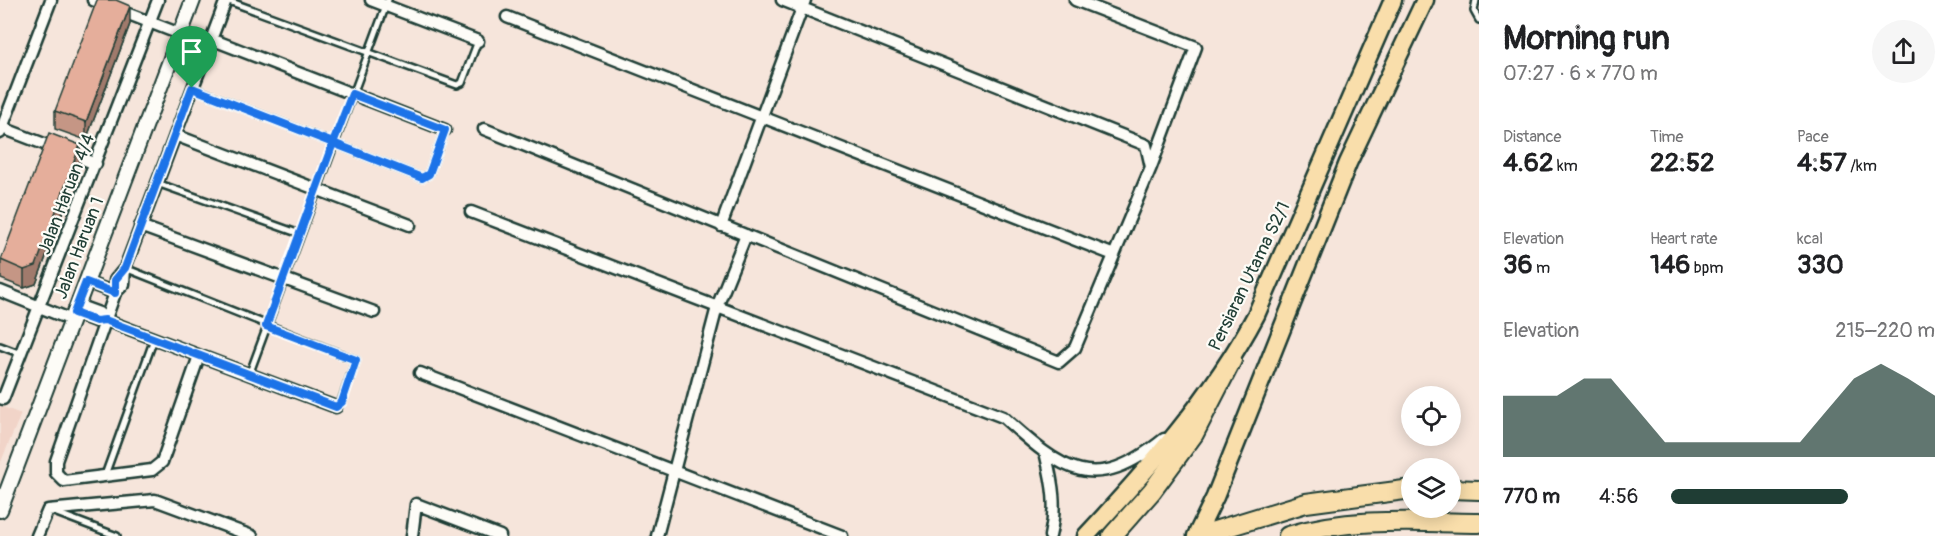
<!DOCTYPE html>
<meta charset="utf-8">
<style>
:root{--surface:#fff;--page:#f6f6f6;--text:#202124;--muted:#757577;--accent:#1f3d34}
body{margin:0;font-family:Pangolin,sans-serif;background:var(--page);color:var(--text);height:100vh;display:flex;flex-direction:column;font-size:22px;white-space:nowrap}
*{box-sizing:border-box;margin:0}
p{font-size:20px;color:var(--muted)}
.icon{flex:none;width:33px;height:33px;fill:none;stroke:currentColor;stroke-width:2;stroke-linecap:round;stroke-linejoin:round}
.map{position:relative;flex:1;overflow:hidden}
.sheet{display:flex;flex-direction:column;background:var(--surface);width:480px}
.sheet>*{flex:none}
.buttons{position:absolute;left:1401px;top:386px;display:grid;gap:12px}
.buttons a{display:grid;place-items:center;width:60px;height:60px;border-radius:50%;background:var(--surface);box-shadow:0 3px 15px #0003;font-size:30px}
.pin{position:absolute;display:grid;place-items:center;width:51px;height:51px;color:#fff;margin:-62px -26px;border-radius:50% 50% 50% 0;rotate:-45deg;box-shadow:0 0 6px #0007}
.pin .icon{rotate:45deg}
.round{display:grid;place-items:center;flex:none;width:63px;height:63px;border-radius:32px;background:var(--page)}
.summary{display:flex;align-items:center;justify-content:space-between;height:102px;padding:0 24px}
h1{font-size:33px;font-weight:700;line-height:45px}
.metrics{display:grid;grid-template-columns:repeat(3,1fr);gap:9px;height:102px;padding:6px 24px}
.metrics div{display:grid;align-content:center}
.metrics b{font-size:26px;font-weight:700}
.metrics small{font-size:16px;font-weight:400}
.metrics p{font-size:16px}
.chart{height:168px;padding:12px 24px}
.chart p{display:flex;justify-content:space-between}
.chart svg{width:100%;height:108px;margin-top:6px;fill:var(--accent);opacity:.7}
ul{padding:0 24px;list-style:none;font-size:20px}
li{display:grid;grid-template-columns:96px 72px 1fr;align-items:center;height:45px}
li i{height:15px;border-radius:8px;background:var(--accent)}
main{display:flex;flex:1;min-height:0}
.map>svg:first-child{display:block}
</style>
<main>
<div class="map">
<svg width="1479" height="536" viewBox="0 0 1479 536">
<rect width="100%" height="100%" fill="#f6e5db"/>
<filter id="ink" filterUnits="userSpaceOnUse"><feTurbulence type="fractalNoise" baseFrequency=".0167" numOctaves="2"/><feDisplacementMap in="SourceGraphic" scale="12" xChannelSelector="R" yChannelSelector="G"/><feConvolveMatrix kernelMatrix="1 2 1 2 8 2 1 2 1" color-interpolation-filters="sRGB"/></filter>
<g filter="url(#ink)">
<path fill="#f1d4c8" d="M0,406l21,8 -21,50z"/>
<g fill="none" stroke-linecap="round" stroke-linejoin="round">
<g stroke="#1f3d34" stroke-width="10">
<path id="lane" d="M226,0l231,85 5,-2 16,-42
M1476,0l-2,11 5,9
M193,88l229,90 7,-4 16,-44
M157,183l143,51
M125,268l231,92 -15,42 -5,5
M0,346l21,8
M249,375l139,-375
M105,475l49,-136
M54,512l63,24"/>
</g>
<g stroke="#1f3d34" stroke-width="15">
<path id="street" d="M93,0l87,34
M371,0l107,41
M1075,0l121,47 -45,120
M507,17l607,238
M211,39l234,91
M0,127l96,37
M484,129l575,233 16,-14 76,-181 -5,-22 -364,-145
M0,133l51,-133
M175,135l235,90
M471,212l532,205c60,54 90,79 161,22
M140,226l234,86
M721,226l84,-226
M125,268l-10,12v13l-59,168v12l8,8 88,-11 10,-8 37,-106
M86,282l29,11
M0,291l72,29
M115,293l9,-9 1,-16 101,-268
M77,305l22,8 6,7
M74,313l21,8 10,-1 231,87
M420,373l422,163
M0,398l3,1 155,-399
M1046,456c7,29 11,51 4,80
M37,536l11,-26 107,-10 97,36
M412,536l4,-32 84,32
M657,536l60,-229 29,-72"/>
</g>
<g stroke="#1f3d34" stroke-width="18">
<path id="secondary" d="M0,510l193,-510"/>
</g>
<g stroke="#1f3d34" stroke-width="21">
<path id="primary" d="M1086,536c63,-68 126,-138 170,-221l137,-315
M1196,536l19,-39 133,-334 77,-163"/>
</g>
<g stroke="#1f3d34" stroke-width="22">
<path id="highway" d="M1450,489l29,1
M1112,536l40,-45 42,-57 38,-74
M1198,536l108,-33 106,-14
M1288,536c61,-19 128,-14 191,-13"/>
</g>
<use href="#lane" stroke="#fdfcf7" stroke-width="5"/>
<use href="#street" stroke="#fdfcf7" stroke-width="10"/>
<use href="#secondary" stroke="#fdfcf7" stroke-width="14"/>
<use href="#primary" stroke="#f9deab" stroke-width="16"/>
<use href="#highway" stroke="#f9deab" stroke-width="18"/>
</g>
<path fill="#c59685" stroke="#1f3d34" stroke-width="1.5" d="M130,24l-44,116 -31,-11v-18z
M80,164l-44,120 -12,4 -23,-9v-19z"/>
<path fill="#a07a6c" stroke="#1f3d34" stroke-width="1.5" d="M130,6v18l-44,116v-18z
M80,145v19l-44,120 -12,4v-18z"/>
<path fill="#e5ae9b" stroke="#1f3d34" stroke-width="1.5" d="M97,0h19l14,6 -44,116 -31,-11z
M49,133l31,12 -44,121 -12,4 -23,-10z"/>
</g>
<g fill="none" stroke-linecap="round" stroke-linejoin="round" filter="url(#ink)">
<g stroke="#fff" stroke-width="12">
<path id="route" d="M192,88l-67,180 -10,12v13l-29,-11 -12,31 22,8 9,-1 231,87 6,-5 14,-42 -90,-34 67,-183 89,35 7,-4 16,-44 -93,-36 -19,49 -141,-55"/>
</g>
<use href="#route" stroke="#1a73e8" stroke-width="8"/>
</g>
<g text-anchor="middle" stroke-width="4.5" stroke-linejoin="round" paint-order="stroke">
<g font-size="18" fill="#1f3d34" stroke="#fdfcf7">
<text transform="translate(66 194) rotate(-69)" y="6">Jalan Haruan 4/4</text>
<text transform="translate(79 248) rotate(-69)" y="6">Jalan Haruan 1</text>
<text transform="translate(1249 276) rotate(-64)" y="6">Persiaran Utama S2/1</text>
</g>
</g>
</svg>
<div class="buttons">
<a><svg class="icon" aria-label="locate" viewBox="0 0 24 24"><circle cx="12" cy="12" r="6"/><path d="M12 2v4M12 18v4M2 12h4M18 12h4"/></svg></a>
<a><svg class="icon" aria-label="layers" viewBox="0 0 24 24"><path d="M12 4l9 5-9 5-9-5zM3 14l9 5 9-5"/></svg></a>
</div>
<div class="pin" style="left:192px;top:88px;background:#1e9e55"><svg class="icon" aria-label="arrive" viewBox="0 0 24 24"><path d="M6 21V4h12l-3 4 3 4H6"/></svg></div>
</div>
<section class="sheet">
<div class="summary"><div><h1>Morning run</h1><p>07:27 · 6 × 770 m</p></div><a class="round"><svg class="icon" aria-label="share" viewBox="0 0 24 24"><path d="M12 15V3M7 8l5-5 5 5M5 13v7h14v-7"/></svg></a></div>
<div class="metrics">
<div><p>Distance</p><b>4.62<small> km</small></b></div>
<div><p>Time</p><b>22:52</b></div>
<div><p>Pace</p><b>4:57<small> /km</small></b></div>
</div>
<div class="metrics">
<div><p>Elevation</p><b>36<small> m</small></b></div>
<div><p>Heart rate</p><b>146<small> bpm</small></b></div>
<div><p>kcal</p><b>330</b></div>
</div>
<div class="chart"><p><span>Elevation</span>215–220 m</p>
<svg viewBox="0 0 160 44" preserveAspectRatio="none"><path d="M0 44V19L10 19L20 19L30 12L40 12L50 25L60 38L70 38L80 38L90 38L100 38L110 38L120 25L130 12L140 6L150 12L160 19V44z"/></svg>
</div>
<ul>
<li><b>770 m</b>4:56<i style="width:67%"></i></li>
</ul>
</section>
</main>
